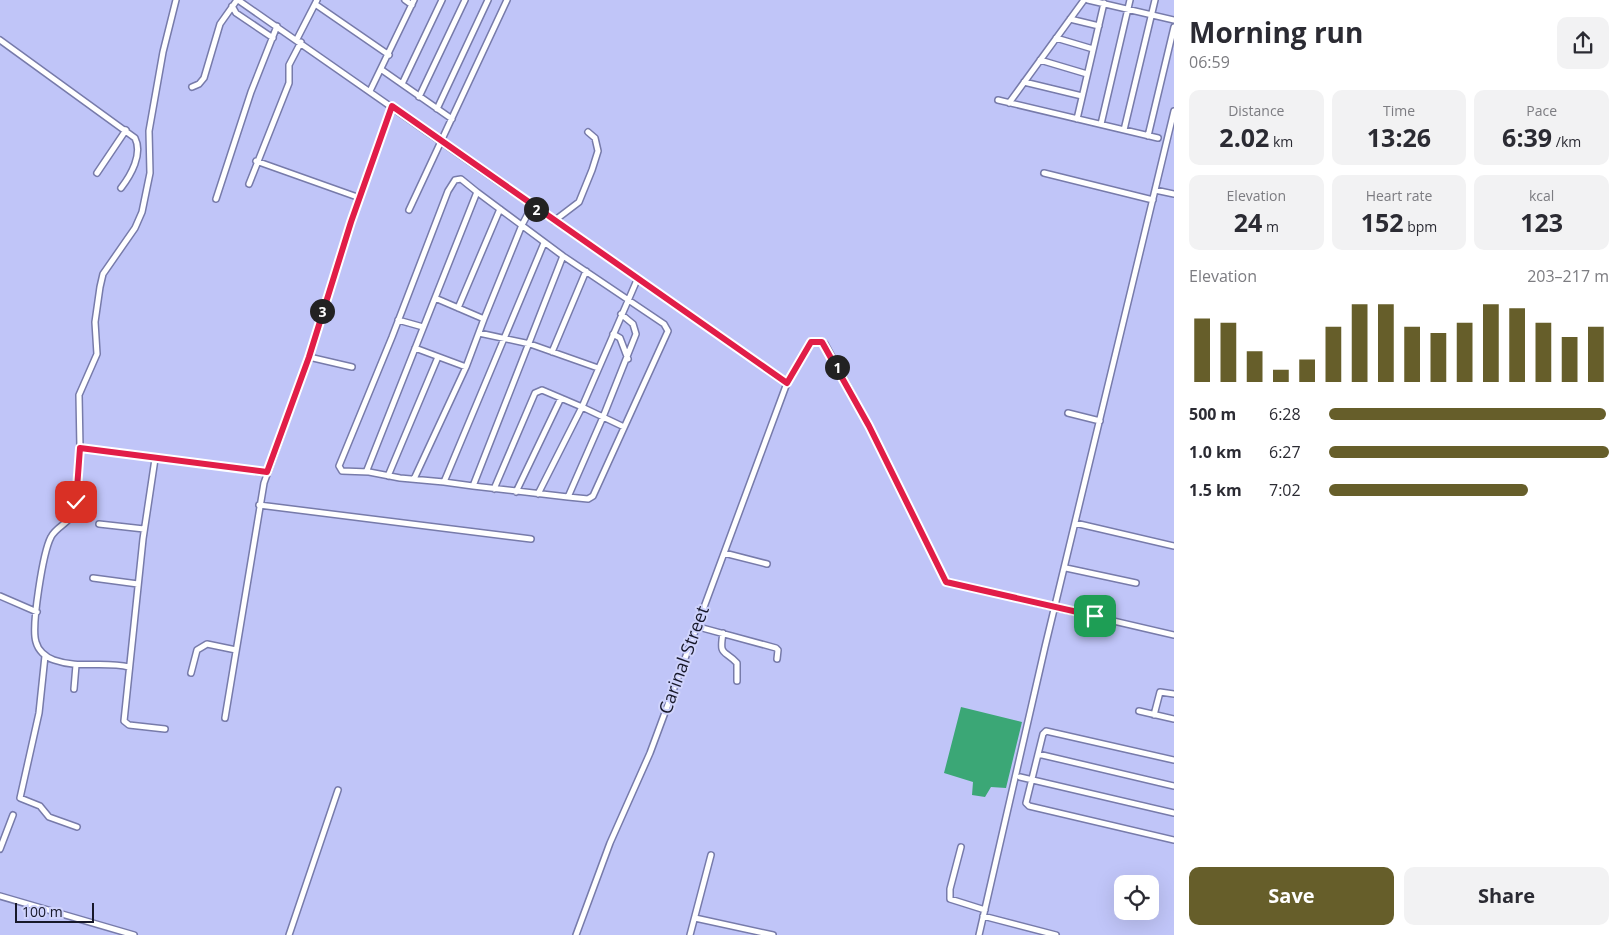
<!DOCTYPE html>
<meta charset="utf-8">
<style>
:root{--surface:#fff;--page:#f2f2f3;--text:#2b2b33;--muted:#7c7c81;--accent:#665e2a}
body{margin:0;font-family:"Open Sans",sans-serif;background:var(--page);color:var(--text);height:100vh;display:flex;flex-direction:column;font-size:19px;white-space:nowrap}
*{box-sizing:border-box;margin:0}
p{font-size:16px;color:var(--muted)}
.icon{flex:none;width:28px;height:28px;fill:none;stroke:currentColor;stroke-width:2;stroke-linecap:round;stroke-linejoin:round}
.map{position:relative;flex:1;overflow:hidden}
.sheet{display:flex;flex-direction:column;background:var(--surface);width:450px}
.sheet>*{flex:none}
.tools{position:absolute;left:1114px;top:875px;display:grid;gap:10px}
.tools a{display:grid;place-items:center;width:45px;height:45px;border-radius:10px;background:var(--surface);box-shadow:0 5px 20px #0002;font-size:25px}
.scale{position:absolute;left:15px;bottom:12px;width:79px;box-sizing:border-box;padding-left:5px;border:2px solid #17182a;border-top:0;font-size:14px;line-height:18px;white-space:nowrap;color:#17182a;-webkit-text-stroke:4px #cfd3fc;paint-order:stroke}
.pin{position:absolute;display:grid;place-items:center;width:42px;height:42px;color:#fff;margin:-21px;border-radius:10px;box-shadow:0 2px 8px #0006}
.km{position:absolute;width:25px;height:25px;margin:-12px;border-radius:50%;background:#222;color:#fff;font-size:14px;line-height:25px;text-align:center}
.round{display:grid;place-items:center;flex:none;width:52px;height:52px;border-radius:10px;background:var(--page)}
.summary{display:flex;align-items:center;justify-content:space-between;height:85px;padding:0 15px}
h1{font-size:28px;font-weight:700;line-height:38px}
.figures{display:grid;grid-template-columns:repeat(3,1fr);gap:8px;height:85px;padding:5px 15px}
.figures div{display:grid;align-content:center;border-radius:10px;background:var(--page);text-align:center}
.figures b{font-size:25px;font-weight:700}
.figures small{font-size:14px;font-weight:400}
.figures p{font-size:14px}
.chart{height:140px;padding:10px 15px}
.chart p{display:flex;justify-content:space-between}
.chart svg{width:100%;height:90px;margin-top:5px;stroke:var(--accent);stroke-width:6}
.button{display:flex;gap:10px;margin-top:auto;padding:10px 15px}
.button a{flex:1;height:58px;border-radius:10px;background:var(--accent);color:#fff;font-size:20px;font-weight:700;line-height:58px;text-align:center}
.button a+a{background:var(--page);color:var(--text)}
ul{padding:0 15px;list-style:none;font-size:16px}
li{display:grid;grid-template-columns:80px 60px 1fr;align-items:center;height:38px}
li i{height:12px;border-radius:6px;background:var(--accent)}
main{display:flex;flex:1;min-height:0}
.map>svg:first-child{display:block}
</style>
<main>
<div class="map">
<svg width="1174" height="935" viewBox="0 0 1174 935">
<rect width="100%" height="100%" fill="#c0c5f8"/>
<path fill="#3ba776" d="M961,707l61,15 -16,66 -15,-1 -6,10 -13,-2 1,-13 -29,-9z"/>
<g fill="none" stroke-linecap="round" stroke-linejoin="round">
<g stroke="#777baa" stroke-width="8">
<path id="street" d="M176,0l-13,52 -14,79 1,42 -8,39 -7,16 -32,46 -3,13 -5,35 2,32 -18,41 1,53 187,24
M238,0l549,383 24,-41 7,-1 7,3 44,82 77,156 228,53
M405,0l7,5
M1088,0l86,20
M315,4l74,51
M232,6l4,7 37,25
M1070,19l29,7
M1056,38l37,11
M297,39l20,-39
M0,40l135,98c8,16 -4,37 -14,50
M1040,60l47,14
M382,70l70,49
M1024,82l58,14
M402,84l40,-84
M192,87l7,-3 5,-6 16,-54 17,-24
M370,91l44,-91
M419,97l46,-97
M998,100l160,38
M1009,103l75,-103
M437,109l51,-109
M1077,119l27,-116
M1101,124l29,-124
M1124,130l31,-130
M1148,136l26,-109
M256,161l104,37
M97,173l29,-43
M1044,173l109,27
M249,184l40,-101v-18l12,-23
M1155,190l19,4
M477,192l86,64 101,68 4,7 -75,165 -5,3 -20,-2
M216,199l35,-107 26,-66
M409,210l98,-210
M554,221l25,-19 13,-32 6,-19 -3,-13 -7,-6
M544,243l-100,239 29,4 90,-230
M435,298l-68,172 2,2 31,6 44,4
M458,308l42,-99
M398,320l25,7
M479,333l51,11 68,24
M613,334l7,4 8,21
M415,348l51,19
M552,352l34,-81
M309,357l43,10
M1068,413l32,8
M624,427l-42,-20 55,-127
M80,448l-6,65c-5,10 -18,14 -23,24 -8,15 -20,90 -15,105 2,8 9,15 18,18 25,9 50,1 75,7
M155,459l-12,80 -19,182 5,4 36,4
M369,472l-27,-1 -3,-5 53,-129 56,-146 7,-11 6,-1 16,13 -42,106 49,21 38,-94 10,-19
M388,476l50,-119
M414,479l52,-112 18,-48
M473,486l95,11 35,-80 33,-83 -3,-10 -12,-10
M494,489l41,-96 7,-3 40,17 -44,87
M516,492l45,-94
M259,505l272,34
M1075,523l99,23
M99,524l45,5
M724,553l43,11
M1066,568l70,15
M93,578l45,6
M0,596l37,16
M695,626l81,22 2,2 -1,9
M723,633c-4,24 1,16 14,30v18
M45,656l-6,57 -19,85 20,8 9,11 28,10
M191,673l6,-23 10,-6 29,6
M74,689l2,-24
M1139,711l35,8
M1154,715l6,-23 14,2
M225,718l39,-235 45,-126 42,-135 41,-116
M1038,754l136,32
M1174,760l-128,-29 -3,3 -17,69 3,3 145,34
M1020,777l154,36
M961,847l-11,42v10l35,11
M0,849l13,-34
M0,896l134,39
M983,916l73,19
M695,918l78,17
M289,935l49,-145
M576,935l34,-92 40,-90 137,-370
M690,935l21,-80
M979,935l66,-288 129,-536"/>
</g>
<use href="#street" stroke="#fff" stroke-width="5"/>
</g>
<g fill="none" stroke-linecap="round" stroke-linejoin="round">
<g stroke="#fff" stroke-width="10">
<path id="route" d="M76,502l4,-54 187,24 42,-115 42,-135 41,-116 395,277 24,-41h11l47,84 77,156 149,34"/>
</g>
<use href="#route" stroke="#e11d48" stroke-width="6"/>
</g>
<g text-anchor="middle" stroke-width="4" stroke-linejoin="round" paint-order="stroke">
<g font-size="18" fill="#17182a" stroke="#cfd3fc">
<text transform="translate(684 660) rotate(-70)" y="6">Carinal Street</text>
</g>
</g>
</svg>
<div class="tools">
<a><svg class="icon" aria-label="locate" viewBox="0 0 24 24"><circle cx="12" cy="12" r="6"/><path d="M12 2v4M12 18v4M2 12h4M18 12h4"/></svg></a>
</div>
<div class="scale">100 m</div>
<div class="pin" style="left:1095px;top:616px;background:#1e9e55"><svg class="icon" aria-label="arrive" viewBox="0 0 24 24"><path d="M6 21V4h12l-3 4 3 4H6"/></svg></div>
<div class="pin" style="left:76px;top:502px;background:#d93025"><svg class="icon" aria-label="check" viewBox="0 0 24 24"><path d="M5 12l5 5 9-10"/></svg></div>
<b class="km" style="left:837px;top:367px">1</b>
<b class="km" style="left:536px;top:209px">2</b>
<b class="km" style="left:322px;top:311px">3</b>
</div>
<section class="sheet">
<div class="summary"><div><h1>Morning run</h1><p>06:59</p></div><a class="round"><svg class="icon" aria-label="share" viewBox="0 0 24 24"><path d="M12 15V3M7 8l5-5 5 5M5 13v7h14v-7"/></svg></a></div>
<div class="figures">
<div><p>Distance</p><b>2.02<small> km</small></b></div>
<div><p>Time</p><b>13:26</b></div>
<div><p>Pace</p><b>6:39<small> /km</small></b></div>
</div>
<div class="figures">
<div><p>Elevation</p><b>24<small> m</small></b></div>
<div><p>Heart rate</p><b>152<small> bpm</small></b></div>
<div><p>kcal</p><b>123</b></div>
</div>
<div class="chart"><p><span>Elevation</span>203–217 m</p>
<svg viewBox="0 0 160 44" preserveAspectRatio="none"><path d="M5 44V13M15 44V15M25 44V29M35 44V38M45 44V33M55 44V17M65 44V6M75 44V6M85 44V17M95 44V20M105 44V15M115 44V6M125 44V8M135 44V15M145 44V22M155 44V17"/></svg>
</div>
<ul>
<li><b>500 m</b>6:28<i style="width:99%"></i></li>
<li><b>1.0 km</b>6:27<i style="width:100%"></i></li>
<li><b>1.5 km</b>7:02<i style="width:71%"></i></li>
</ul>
<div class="button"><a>Save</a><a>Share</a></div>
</section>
</main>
